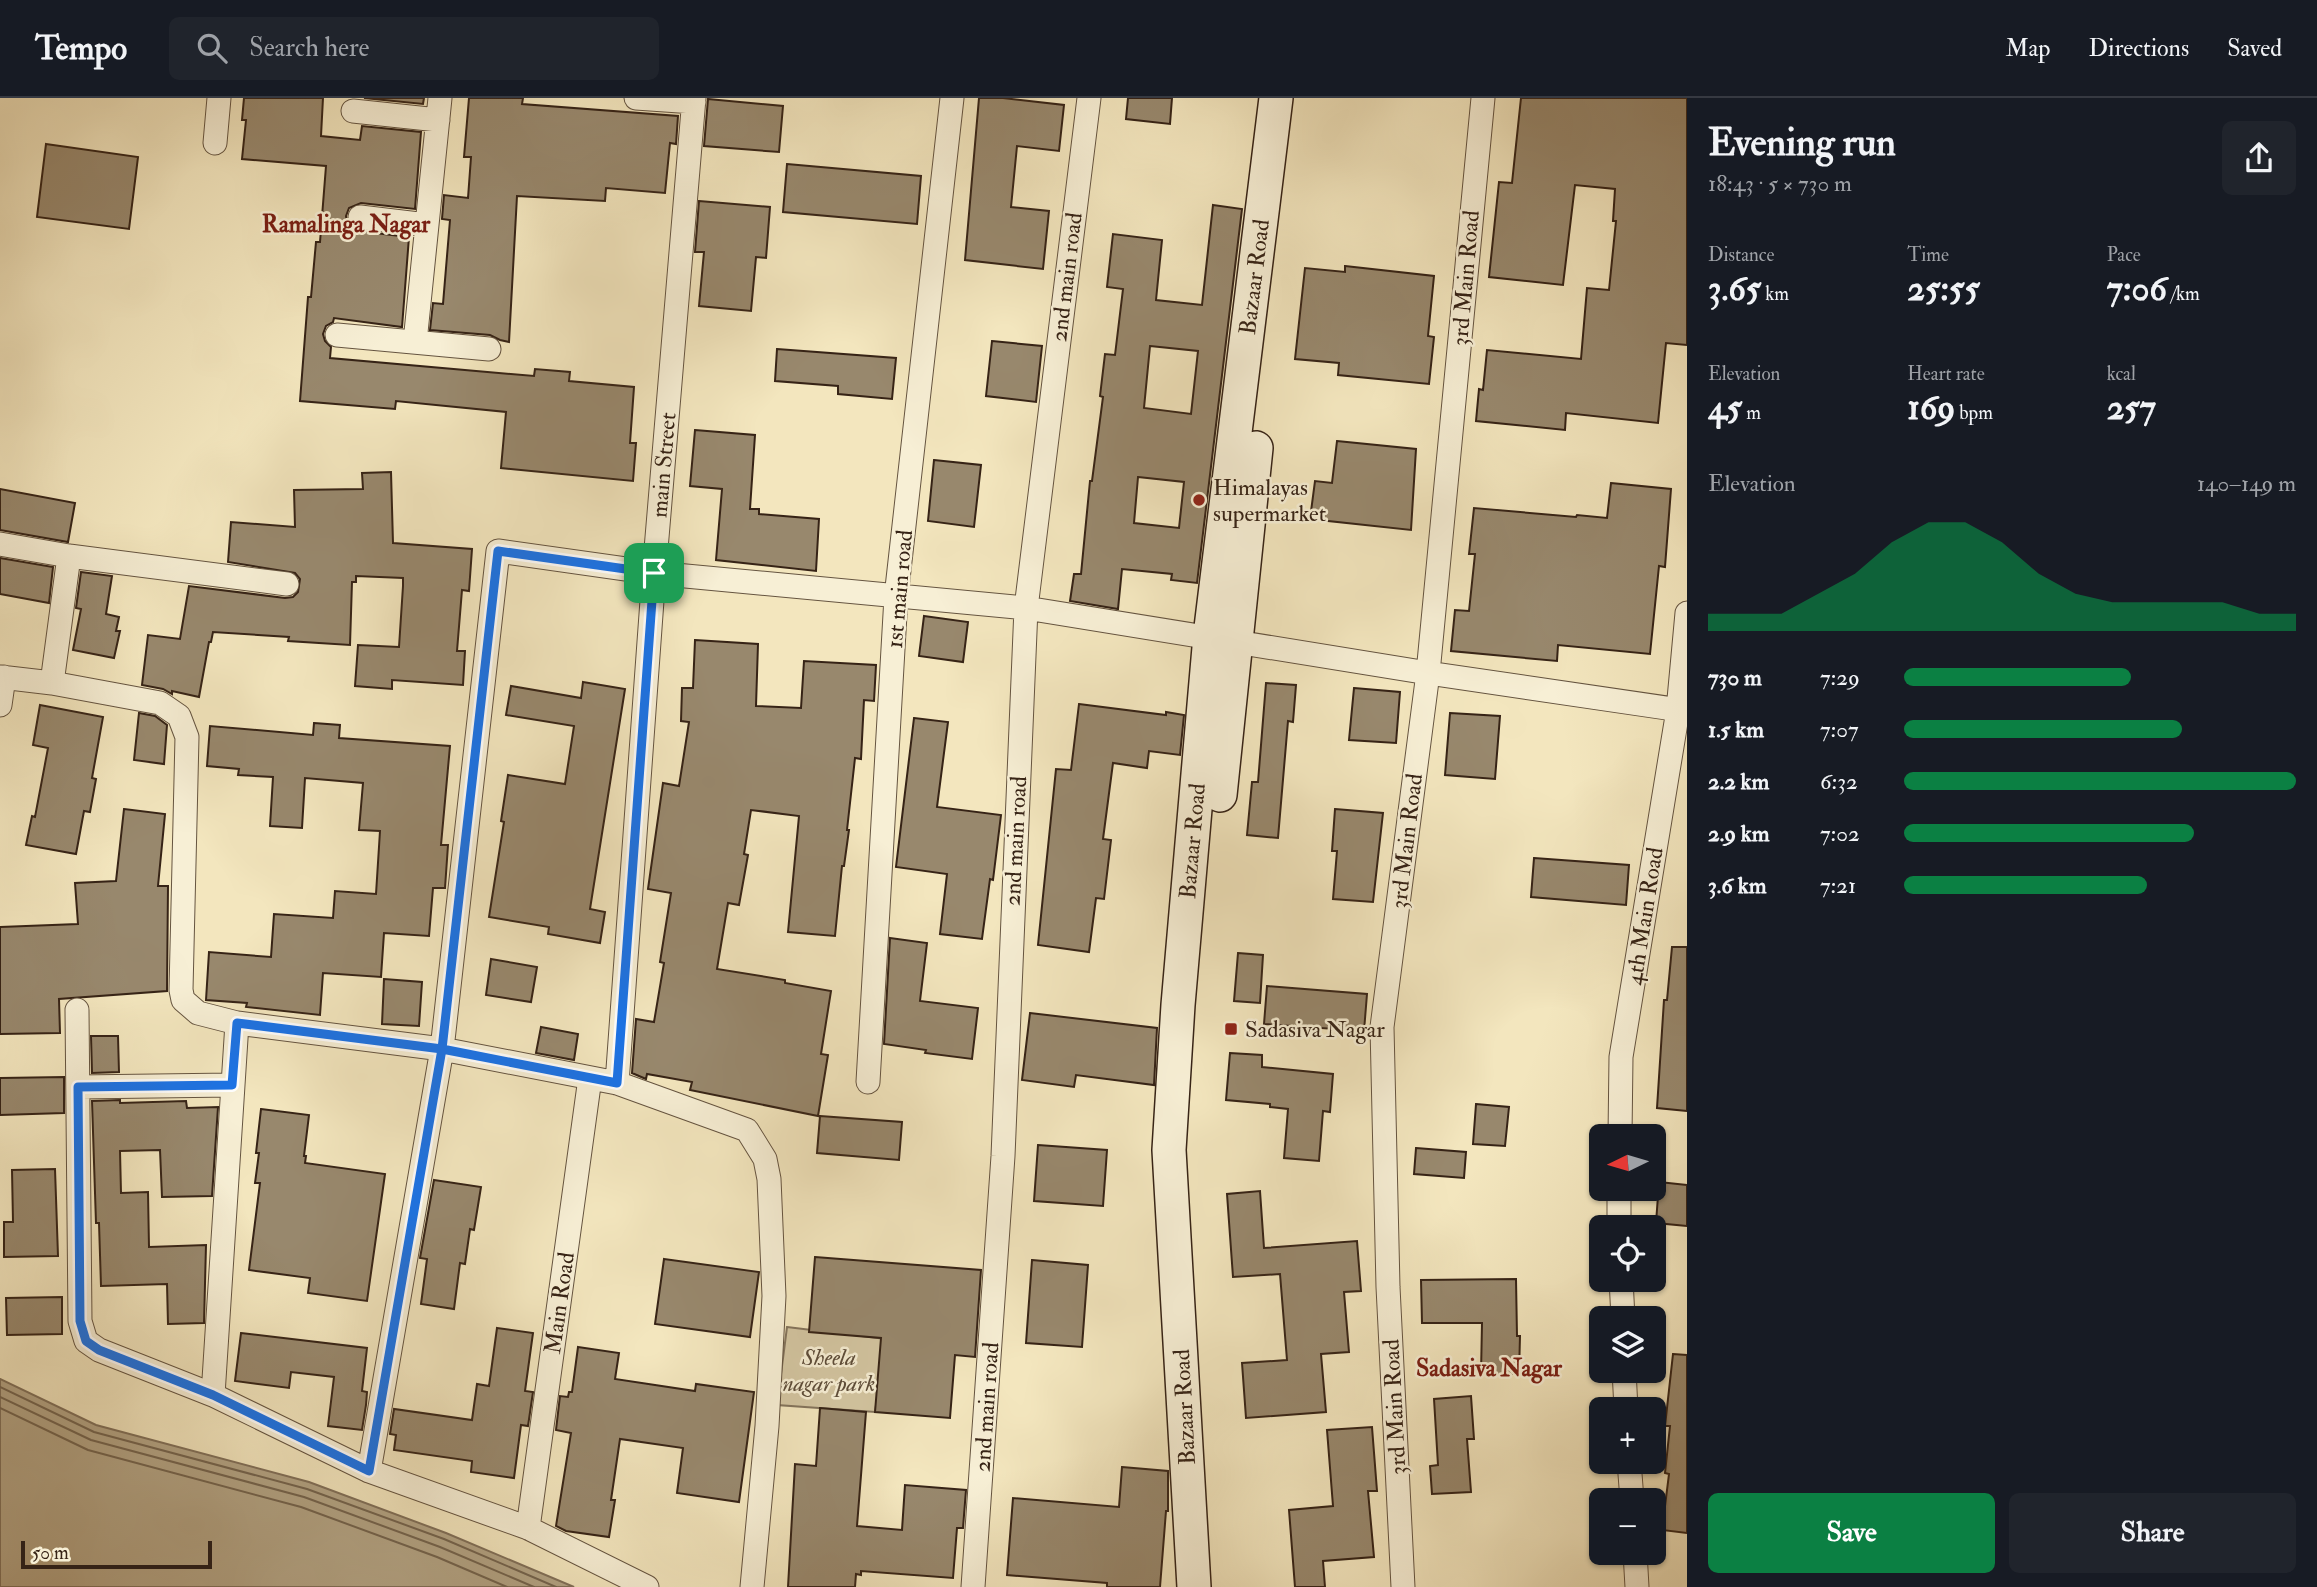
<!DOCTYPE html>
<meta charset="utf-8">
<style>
:root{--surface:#171b24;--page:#20242c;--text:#f1f3f6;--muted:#9ea1a6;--line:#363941;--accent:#0b8043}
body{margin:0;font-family:"IM FELL Double Pica",serif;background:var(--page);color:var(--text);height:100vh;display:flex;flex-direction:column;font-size:26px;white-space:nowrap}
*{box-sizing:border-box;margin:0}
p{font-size:23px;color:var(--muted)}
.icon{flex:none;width:38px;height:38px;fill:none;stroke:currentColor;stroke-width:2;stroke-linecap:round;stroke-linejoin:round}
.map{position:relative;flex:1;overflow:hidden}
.sheet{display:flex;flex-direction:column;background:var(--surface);width:630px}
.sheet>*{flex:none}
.needle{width:46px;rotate:265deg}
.fabs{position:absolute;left:1589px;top:1026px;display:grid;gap:14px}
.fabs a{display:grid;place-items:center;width:77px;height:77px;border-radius:10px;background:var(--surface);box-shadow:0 2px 5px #0004;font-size:35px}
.scale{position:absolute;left:21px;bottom:18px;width:191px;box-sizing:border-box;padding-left:7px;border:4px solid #362316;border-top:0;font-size:19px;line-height:24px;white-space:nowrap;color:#362316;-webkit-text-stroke:5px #f7efd5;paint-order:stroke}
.pin{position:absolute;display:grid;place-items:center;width:60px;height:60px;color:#fff;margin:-30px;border-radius:14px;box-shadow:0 4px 10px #0006}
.round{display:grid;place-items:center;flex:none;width:74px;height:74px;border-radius:10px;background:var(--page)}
.head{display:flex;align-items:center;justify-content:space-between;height:119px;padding:0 21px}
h1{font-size:38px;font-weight:700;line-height:52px}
.stats{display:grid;grid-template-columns:repeat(3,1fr);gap:10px;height:119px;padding:7px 21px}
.stats div{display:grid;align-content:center}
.stats b{font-size:35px;font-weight:700}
.stats small{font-size:19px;font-weight:400}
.stats p{font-size:19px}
.chart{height:196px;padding:14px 21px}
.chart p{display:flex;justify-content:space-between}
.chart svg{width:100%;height:126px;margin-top:7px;fill:var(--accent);opacity:.7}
.button{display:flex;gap:14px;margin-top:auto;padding:14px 21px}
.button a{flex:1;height:80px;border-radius:10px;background:var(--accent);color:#fff;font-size:28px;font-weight:700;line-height:80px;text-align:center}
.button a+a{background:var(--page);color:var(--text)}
ul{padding:0 21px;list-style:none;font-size:23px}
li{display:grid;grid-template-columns:112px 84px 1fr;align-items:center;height:52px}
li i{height:18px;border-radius:9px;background:var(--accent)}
header{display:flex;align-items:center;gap:42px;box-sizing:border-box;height:98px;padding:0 35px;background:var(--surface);border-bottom:2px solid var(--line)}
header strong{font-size:33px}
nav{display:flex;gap:38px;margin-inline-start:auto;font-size:24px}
.search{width:490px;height:63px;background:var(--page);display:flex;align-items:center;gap:18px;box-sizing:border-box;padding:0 24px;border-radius:10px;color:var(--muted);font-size:26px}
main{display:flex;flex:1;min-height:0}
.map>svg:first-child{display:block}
</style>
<header>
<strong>Tempo</strong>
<div class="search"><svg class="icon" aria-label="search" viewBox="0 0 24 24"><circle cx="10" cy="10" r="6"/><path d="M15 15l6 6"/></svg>Search here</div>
<nav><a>Map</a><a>Directions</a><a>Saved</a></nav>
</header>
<main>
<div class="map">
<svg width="1687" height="1489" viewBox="0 0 1687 1489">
<rect width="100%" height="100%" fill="#f3e6be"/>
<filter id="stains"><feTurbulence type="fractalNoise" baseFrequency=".00286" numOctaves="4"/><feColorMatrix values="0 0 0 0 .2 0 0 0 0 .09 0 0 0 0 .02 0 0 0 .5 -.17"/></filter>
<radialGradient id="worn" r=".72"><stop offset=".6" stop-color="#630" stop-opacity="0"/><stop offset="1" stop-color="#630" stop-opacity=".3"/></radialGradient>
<path fill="#d3c5a1" stroke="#84745c" stroke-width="2" d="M787,1229l99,12 -11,73 -98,-7z"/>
<path fill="#b3a485" stroke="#817059" stroke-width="2" d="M0,1281l96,46 213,57 137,51 128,54h-574z"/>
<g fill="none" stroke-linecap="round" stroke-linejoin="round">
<path stroke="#74644e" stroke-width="2" d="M0,1289l94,45 213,57 137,50 112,48
M0,1299l91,43 213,57 136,50 94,40
M0,1310l88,42 213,57 136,50 70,30"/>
</g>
<path fill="#98886d" stroke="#362316" stroke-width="2" fill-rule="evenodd" d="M244,0h79l-2,38 39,4 2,-14 59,6 -6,77 -54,-6 -12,5 -3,8 1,7 11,8 51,6 -7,90 -68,-9 -1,4 -7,4 -3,8 2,7 6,6 -1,11 204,18 1,-7 35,3 -1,9 65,6 -4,56h6l-3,38 -132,-13 5,-56 -110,-11 -1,8 -95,-8 8,-104h3l5,-55h4l6,-76 -84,-7 4,-39h-4z
M364,0h60l-1,6z
M469,0h54l-1,6 156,12 -2,28 -6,-1 -5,50 -59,-5 -1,13 -88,-5 -8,146 -9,-2 -10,-5 -60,-5 3,-27 10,1 7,-84 -8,-1 2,-24 24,3 3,-41h-7z
M979,0h24l61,7 -5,46 -42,-5 -6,61 38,4 -6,58 -78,-9z
M1128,0h44l-2,26 -44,-5z
M1521,0h166v247l-21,-2 -8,80 -92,-10 -1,17 -89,-9 3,-32 4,1 4,-40 94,9 6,-71 22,2 7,-69h-3l2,-32 -40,-4 -12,100 -74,-8 10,-95 13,1z
M708,1l75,7 -4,46 -75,-6z
M46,46l92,13 -9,72 -92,-12z
M787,66l134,12 -4,48 -134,-12z
M699,103l71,6 -4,51 -10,-1 -5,54 -52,-5 5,-54h-9z
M1213,107l29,4 -45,374 -26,-3 1,-6 -50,-5 -4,40 -48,-8 4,-27h7l9,-93h2l11,-84 -3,-1 5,-42 10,1 8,-66 -16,-2 6,-53 49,6 -6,60 46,5zM1150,248l48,5 -7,63 -47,-6zM1138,379l46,5 -5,46 -45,-5z
M1345,168l89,10 -6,60 6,1 -5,47 -91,-9 1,-12 -44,-4 10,-91 40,4z
M992,243l50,5 -6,56 -50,-6z
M777,251l119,9 -4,41 -54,-5v-8l-63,-5z
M695,332l60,5 -5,74h9v5l60,5 -3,52 -100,-11 6,-71 -32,-3z
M1337,343l79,8 -5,81 -101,-11 5,-38 17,2z
M934,362l47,5 -7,62 -46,-6z
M391,374l2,71 79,6 -3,42 -7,-1 -5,61h8l-2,34 -71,-5v9l-37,-3 3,-41 41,2 4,-61v-8l-47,-2v6h-4l-2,63 -62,-4 1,-4 -76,-5 -2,10h-2l-10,55 -27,-6v3l-9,-5 -21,-4 6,-50 32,4 9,-53 96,12 8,-1 5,-5 2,-13 -5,-6 -67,-11 3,-40 64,5 -1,-37 69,-1 -1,-16z
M1611,385l60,6 -6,78 -6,-1 -9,88 -92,-9 -1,16 -106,-10 4,-41 14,1 6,-57h-6l5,-46 102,9 1,-2 30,3z
M0,391l75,14 -7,39 -68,-12z
M0,460l53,9 -4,36 -49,-9z
M81,474l31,4 -6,38 13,3 -3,14h4l-6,27 -41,-8 8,-41 -5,-1z
M924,518l44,6 -5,40 -44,-6z
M695,542l63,4 -2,62 45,2 3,-47 72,4 -2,36 -10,-1 -3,59 -6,-1 -8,72h2l-5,36h-2l-7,70 -47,-4 11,-116 -48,-6 -7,44 4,1 -9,50 -11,-2 -11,66 68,11v3l46,8 -10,63 7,1 -10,61 -128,-26 2,-8 -45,-8 -1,5 -14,-6 4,-54 18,3 10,-59 -4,-1 11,-69 -23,-4 15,-106 16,3 10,-64 -8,-1 1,-33h11z
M583,584l42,7 -35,220 15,3 -5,31 -52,-9 1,-7 -60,-10 15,-95 -3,-1 7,-46 57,9 9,-58 -68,-11 5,-29 70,12z
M1266,585l30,2 -3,37 -5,-1 -10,117 -31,-3 5,-53h6z
M1354,590l46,4 -4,51 -47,-3z
M1079,606l87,11v-3l18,3 -4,40 -31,-4 -2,17 -34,-5 -10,76 8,1 -7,59 -8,-1 -7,54 -51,-7 18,-176 15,1z
M40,607l63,12 -11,61 4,1 -6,33 -6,-1 -8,43 -50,-9 6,-29 3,1 13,-69 -15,-3z
M139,615l16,3 12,9 -3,39 -30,-4z
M1450,615l50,3 -5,63 -50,-4z
M914,620l34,4 -11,85 64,8 -8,65 -3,-1 -8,60 -42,-5 7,-60 -51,-7z
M314,625l26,2 -1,13 111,8 -9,99h7l-3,43h-12l-4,48 -45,-3 -3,44 -58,-4 -3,42 -74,-8 1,-4 -41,-3 3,-48 62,5 3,-43 59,4 2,-27 41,3 4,-63 -21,-1 4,-47 -58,-5 -3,50 -32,-2 3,-49 -35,-2 1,-6 -32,-3 3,-40 103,9z
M124,711l41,5 -7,72h10l-1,105 -108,8 1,34 -60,1v-107l78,-3 -3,-41 41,-2z
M1335,711l48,4 -10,89 -40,-3 4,-48h-5z
M1534,760l95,7 -3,40 -95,-8z
M890,840l37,5 -7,58 58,7 -6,51 -47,-6 1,-3 -42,-6z
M1672,849h15v164l-30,-3 7,-108h3z
M1238,855l25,2 -3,48 -26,-2z
M491,861l46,8 -6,35 -45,-7z
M384,881l38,3 -3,44 -37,-2z
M1267,888l100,8 -3,37 -100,-7z
M1030,915l127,15 -3,57 -78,-10 -2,12 -52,-7z
M541,929l37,7 -4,26 -38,-7z
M91,938h27l1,36 -27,1z
M1230,955l32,2v12l71,7 -3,38 -7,-1 -4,50 -35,-3 4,-49 -18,-2v-3l-44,-4z
M64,979v36l-64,2v-37z
M120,1002v3l66,-2 1,7 31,-1 -6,89 -50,1 -2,-47 -40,1 1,42 27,-1 1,55 57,-2 -2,78 -36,1 -1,-40 -66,2 -2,-63h-3l-4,-122z
M1476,1006l33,3 -4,39 -32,-2z
M261,1011l48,6 -5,41h2l-1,7 80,11 -18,127 -59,-8 2,-15 -61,-8 11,-87h-5l4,-30h-3z
M820,1018l82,6 -3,38 -82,-7z
M1038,1047l69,5 -4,56 -69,-5z
M1416,1050l50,4 -2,26 -50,-4z
M55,1071l3,87 -54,1v-35h9l-1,-52z
M434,1082l47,7 -7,43 -4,-1 -5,35 -5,-1 -6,46 -33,-5 6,-45 -7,-1z
M1659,1084l28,3v41l-31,-3z
M1260,1093l4,57 93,-7 4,50 -17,1 5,60 -28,2 5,58 -80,6 -4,-55 45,-3 -7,-86 -47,3 -6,-83z
M815,1159l166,13 -6,87 -20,-2 -5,63 -75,-6 6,-74 -72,-6z
M664,1161l95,13 -9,65 -95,-13z
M1032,1162l56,5 -6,82 -56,-4z
M1516,1181l1,57h3l-1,38h-38l1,-51h-60l-1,-43z
M62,1199v37l-55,1 -1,-37z
M497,1230l36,5 -8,58 8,1 -5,34 -7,-1 -7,53 -43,-6 1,-11 -78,-11 2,-15 -6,-1 4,-25 78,11 5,-36 12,2z
M241,1235l126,15 -5,43 5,1 -1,13 -4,25 -34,-4 6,-49 -43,-5 -2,16 -54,-7z
M578,1249l41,6 -4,26 80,12 1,-7 58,8 -15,110 -62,-9 6,-45 -63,-9 -9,61h4l-6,37 -43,-6 -10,-5 15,-93 -15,-3 4,-34 8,1 1,-5h3z
M1673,1256l14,1v178l-25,-3 7,-56 -4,-1 5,-47h-5z
M1471,1298l3,43h-7l4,53 -39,2 -2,-28 8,-1 -4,-66z
M820,1310l46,4 -9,114 45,4 3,-45 61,5 -3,38h-6l-4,50 -92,-7v4l-5,-1 -1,13h-67l7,-123 21,2z
M1372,1329l5,64h-9l6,66 -51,4 2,26h-30l-6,-77 44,-4 -6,-76z
M1122,1369l46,4v40h-2l-6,76h-53v-4l-100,-8 6,-77 106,9z"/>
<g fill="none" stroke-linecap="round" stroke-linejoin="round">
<g stroke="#655440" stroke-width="25">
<path id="minor" d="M636,0l58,4
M353,13l85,9
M215,45l4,-45
M360,119l67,8
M337,237l152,14
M415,244l25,-244
M0,446l69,12 218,28
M0,579l52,6 108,20 19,13 8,21 -6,253 2,10 15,13 39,10 205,26 175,34 130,47 18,29 4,20 5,117 -7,130 -15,161
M52,585l17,-127
M0,607l4,-28
M77,912l3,311 6,20 13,9 114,45 156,76 159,57 119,59
M868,984l28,-485 56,-499
M617,985l37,-510 40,-475
M78,989l154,-2
M1620,1038l1,-79 57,-347 9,-97
M1619,1090v39
M1621,1181l2,39
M1624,1272l2,39
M213,1297l24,-372
M1629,1363l3,39
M369,1373l73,-422 56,-498 156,22 372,35 402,65 259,38
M528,1430l62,-450
M1635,1454l2,35
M973,1489l30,-431 23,-548 63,-510
M1403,1489l-15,-300 -6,-260 46,-354 55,-575"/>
</g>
<g stroke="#362316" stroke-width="36">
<path id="secondary" d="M1220,697l36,-347
M1194,1489l-25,-437 9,-145 32,-369 66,-538"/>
</g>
<use href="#minor" stroke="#f7efd5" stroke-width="23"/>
<use href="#secondary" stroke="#f7efd5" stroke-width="33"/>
</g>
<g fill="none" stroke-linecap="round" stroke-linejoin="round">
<g stroke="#fff" stroke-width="14">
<path id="route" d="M654,475l-37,510 -175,-34 -205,-26 -5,62 -154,2 2,234 6,20 13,9 114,45 156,76 73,-422 56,-498 156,22"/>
</g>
<use href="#route" stroke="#1a73e8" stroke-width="9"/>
</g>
<g fill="#8f2418" stroke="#f7efd5" stroke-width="2.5">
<circle cx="1199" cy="402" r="7"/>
<rect x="1224" y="924" width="14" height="14" rx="3.5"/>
</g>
<g text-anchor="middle" stroke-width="5" stroke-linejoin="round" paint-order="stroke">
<g font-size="23" fill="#362316" stroke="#f7efd5">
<text transform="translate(1066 179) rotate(-83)" y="8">2nd main road</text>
<text transform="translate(1254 179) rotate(-83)" y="8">Bazaar Road</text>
<text transform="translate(1465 180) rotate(-85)" y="8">3rd Main Road</text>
<text transform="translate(663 367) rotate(-85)" y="8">main Street</text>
<text transform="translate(899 491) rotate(-85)" y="8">1st main road</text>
<text transform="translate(1015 743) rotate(-87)" y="8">2nd main road</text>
<text transform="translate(1192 743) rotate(-85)" y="8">Bazaar Road</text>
<text transform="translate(1406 743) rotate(-83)" y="8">3rd Main Road</text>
<text transform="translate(1644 818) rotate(-81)" y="8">4th Main Road</text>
<text transform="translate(559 1205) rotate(-82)" y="8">Main Road</text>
<text transform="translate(986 1309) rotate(-86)" y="8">2nd main road</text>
<text transform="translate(1184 1309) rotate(-93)" y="8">Bazaar Road</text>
<text transform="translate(1394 1309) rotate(-93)" y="8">3rd Main Road</text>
</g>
<g font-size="23" fill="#362316" stroke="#f7efd5" text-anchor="start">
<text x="1213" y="397">Himalayas<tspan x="1213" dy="26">supermarket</tspan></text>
<text x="1245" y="939">Sadasiva Nagar</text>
</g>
<g font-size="23" font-style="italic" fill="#5d4c39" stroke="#f7efd5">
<text x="829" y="1267">Sheela<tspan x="829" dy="26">nagar park</tspan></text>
</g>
<g font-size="24" font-weight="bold" fill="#7a1f14" stroke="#f7efd5">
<text x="346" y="134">Ramalinga Nagar</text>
<text x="1489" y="1278">Sadasiva Nagar</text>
</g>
</g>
<rect width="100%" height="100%" filter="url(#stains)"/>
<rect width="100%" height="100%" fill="url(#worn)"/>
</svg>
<div class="fabs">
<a><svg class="needle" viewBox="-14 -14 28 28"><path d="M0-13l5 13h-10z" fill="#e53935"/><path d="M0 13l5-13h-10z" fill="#9ea1a6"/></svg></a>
<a><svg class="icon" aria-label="locate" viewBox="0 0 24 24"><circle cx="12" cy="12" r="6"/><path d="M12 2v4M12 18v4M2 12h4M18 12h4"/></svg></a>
<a><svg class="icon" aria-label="layers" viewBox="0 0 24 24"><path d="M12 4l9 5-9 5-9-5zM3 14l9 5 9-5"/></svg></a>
<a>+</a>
<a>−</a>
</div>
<div class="scale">50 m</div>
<div class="pin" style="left:654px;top:475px;background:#1e9e55"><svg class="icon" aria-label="arrive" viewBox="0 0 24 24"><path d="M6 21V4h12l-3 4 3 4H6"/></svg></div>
</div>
<section class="sheet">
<div class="head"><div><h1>Evening run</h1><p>18:43 · 5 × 730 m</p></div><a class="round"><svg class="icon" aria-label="share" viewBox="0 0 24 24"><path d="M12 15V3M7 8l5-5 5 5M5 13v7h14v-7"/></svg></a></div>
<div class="stats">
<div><p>Distance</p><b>3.65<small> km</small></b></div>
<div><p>Time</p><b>25:55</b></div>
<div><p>Pace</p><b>7:06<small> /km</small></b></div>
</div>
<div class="stats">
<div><p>Elevation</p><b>45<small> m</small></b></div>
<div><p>Heart rate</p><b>169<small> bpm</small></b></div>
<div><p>kcal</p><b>257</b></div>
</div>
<div class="chart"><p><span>Elevation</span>140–149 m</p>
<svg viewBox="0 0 160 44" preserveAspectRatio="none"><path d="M0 44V38L10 38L20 38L30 31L40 24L50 13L60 6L70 6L80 13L90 24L100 31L110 34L120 34L130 34L140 34L150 38L160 38V44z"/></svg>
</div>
<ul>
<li><b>730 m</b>7:29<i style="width:58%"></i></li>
<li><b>1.5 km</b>7:07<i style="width:71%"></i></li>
<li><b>2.2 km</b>6:32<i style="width:100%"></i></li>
<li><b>2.9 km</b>7:02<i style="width:74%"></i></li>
<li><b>3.6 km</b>7:21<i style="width:62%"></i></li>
</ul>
<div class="button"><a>Save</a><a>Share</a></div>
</section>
</main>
